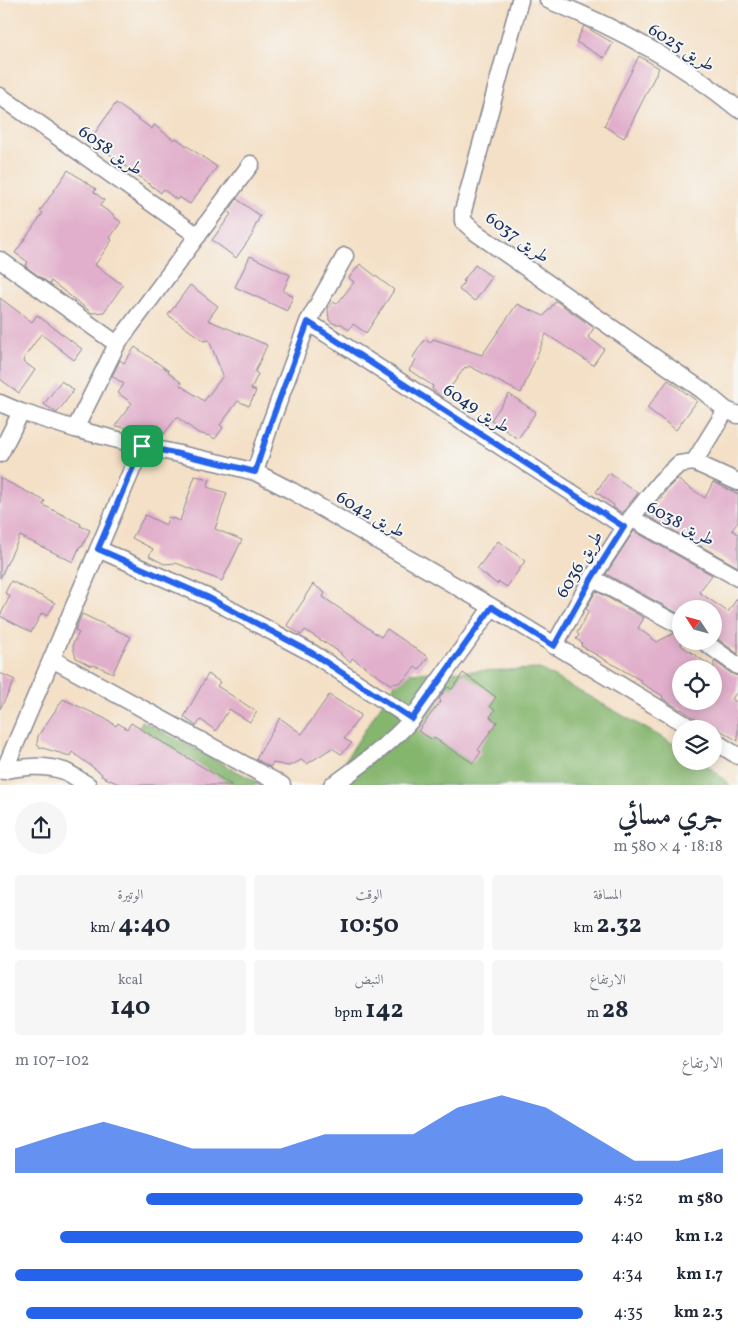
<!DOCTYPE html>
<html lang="ar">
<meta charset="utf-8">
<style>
:root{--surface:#fff;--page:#f6f6f7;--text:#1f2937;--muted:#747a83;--accent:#2563eb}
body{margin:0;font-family:Vollkorn,Amiri,serif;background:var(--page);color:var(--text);direction:rtl;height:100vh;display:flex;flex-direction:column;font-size:19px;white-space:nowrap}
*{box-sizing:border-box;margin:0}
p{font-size:16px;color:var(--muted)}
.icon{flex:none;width:28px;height:28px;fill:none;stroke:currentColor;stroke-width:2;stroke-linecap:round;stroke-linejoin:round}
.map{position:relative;height:785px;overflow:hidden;direction:ltr}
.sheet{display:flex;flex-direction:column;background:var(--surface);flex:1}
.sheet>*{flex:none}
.needle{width:32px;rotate:306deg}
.buttons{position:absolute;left:672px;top:600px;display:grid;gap:10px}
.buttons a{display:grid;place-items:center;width:50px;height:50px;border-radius:50%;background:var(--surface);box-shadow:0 2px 12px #0003;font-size:25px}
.pin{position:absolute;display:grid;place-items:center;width:42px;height:42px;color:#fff;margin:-21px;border-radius:10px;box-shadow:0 2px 8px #0006}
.round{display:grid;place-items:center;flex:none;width:52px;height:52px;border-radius:26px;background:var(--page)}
.overview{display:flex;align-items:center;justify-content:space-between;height:85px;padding:0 15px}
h1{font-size:28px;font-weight:700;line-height:38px}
.metrics{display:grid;grid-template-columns:repeat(3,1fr);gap:8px;height:85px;padding:5px 15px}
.metrics div{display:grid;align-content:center;border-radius:5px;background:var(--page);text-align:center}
.metrics b{font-size:25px;font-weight:700}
.metrics small{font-size:14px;font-weight:400}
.metrics p{font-size:14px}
.chart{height:140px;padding:10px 15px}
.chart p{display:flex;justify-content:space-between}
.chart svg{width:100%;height:90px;margin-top:5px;fill:var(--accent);opacity:.7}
ul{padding:0 15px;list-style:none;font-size:16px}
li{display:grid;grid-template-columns:80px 60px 1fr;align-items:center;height:38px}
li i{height:12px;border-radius:6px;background:var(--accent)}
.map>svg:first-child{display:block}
</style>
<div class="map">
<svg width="738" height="785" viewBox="0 0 738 785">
<rect width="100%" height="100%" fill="#f6f6f2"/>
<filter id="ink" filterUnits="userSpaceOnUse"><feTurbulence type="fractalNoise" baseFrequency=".02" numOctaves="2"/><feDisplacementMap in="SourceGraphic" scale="10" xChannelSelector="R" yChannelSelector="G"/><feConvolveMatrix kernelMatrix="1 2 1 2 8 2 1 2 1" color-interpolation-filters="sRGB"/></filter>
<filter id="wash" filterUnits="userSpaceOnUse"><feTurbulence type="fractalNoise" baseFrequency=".0096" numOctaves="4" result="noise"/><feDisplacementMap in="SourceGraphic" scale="20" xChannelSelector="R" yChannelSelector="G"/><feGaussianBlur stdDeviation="1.12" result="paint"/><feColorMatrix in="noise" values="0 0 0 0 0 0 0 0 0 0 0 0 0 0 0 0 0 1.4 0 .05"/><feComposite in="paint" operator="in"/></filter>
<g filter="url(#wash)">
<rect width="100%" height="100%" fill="#f4e0c6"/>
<path fill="#85b66e" stroke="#507266" d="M540,669l141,79v13h22l27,24h-401l73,-112z
M142,721l121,64h-138l-9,-9z"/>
<g id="blocks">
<path fill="#e1afcb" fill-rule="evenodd" d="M584,26l29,17 -9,15 -28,-16z
M639,56l20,12 -35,70 -20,-12z
M116,103l36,26 2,-4 20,15 2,-2 41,29 -27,37 -11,-7 -2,3 -14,-11 -2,4 -62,-47 2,-2 -9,-7z
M68,170l28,19 -2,3 10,8 -4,6 14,9v2l7,5 -11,16 2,2 -17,25 28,20 -19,27 -12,1 -41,-32 -1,3 -25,-18 3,-4 -13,-9 28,-40 -3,-2z
M237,199l23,17 -8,17 1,1 -17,24 -24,-18 19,-26 -3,-2z
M250,256l40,19 -7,16 10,5 -6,15 -52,-24z
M360,264l34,26 -28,43 -13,-9 -4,6 -7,-6h-7l-4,-2 -2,-2 -1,-11 5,-7 4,2 17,-22 -5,-4z
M475,265l17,12 -17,24 -16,-11 5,-8 -1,-1z
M190,285l28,21 -10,14 59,25 -12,27 3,2 -7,15 5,2 -7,15 -11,-5 -18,24 3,3 -8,11 -5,-3 -12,-3 -21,-16 -13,17 -32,-8 -2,2 -15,-2 17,-23 -14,-10 6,-9 -12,-8 8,-16 4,3 11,-16 34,24 -1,1 14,11 -2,2 24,16 19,-25 -14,-36 -5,1 -36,-26z
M0,298l32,24 5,-7 45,34 -8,11 -33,-26 -17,24 -1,3 12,9 -16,23 -19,-14z
M556,301l38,27 -6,9 16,12 -11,16 -47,-31 -25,59 -52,-27 -2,2 -2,-1 -22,31 -11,-9 1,-3 -24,-16 7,-10 -3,-3 12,-18 5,4 3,-4 49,16 35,-51 27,12z
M668,380l29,21 -21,29 -29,-22z
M61,381l13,9 -17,23 -13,-9z
M509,394l27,18 -18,27 -27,-19z
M609,473l29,20 -16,20 -9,-6 1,-2 -18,-13z
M195,476l15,3 -3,8 20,6 -12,36 27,11 -20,41 -46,-18 -12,1 -15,-8 4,-7 -21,-11 13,-23 21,10 2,-8 12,4z
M0,478l45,23 -2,4 38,19 -1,2 10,4 -8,17 -2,-1 -7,16 -53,-26 -20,42z
M677,479l28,19 8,-16 25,12v28l-6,8 6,4v33l-92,-52 8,-10 2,1 11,-17z
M634,531l78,44 -13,17 29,20 10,-15v57l-24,-18v-27h-33v6l-75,-41z
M498,541l27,20 -18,26 -8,-5 -2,2 -20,-15z
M11,581l44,22 -8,13 -5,-3 -11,19 -31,-16 10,-20 -5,-3z
M313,584l12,9 -2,4 58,40 6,-8 41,28 -9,13 -4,-3 -11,13 -6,3 -8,1 -38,-26 -2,4 -9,-7v-2l-36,-23 -4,5 -14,-10 18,-27h-1z
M596,591l48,27 -6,10 19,14 17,-9 7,3v9l11,8 22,15v-7l18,13 6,2v14l-6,9 6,4v38l-20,-12h-7l-30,-20v1l-19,-12 1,-2 -22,-13 1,-2 -61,-35 1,-3 -6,-4 3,-4 -2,-2 12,-22 -3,-2zM681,669h33v32h-33z
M82,614l49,23 -8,14 -10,22 -16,-7 -8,-1 -13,-7 -3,-11v-4l6,-10 -4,-3z
M0,673l15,7 -15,29z
M463,673l33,24 -6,9 5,4 -5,7 7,5 -19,28 3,2 -8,11 -39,-25 -1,2 -15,-9 23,-30 -2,-2 8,-12 5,2z
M208,674l12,8 -3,4 40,26 -7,10 -21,-13 -13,22 -15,-11 -5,6 -12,-9z
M329,695l32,20 -17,24 8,4 -11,11 -9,-6 -25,16 -6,-4 -7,4 -6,2 -15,-3 -3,4 -14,-8 24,-41 22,16z
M63,699l45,21 8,6 2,-3 9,6 4,-6 101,62h-111l-20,-9 1,-2 -30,-22 -2,4 -31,-9 -2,-3 1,-8z"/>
</g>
</g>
<g filter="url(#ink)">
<use href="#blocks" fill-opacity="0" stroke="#888892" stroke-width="1"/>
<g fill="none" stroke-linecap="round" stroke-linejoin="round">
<g stroke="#888892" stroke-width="19">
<path id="street" d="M520,0l-57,211v10l12,11 140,98 87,60 24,20 12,5
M548,0c68,27 133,62 190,109
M0,96l198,140
M0,260l117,84
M308,322l317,205
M0,403l21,9 54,17 59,15 86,19 35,9 37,19 200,116 201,122
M75,429l42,-85 134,-180
M0,454l21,-42
M694,462l32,-52
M255,472l16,-50 37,-100 37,-66
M631,518l107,60
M98,549l109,48 105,56 100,66
M592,578l89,48
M703,641l35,25
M554,646l38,-68 39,-60 29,-36 19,-18 15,-2 44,20
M52,659l230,126
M714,741l24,15
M0,771c21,-4 43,-7 64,0 8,3 16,10 24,14
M4,771l138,-325
M332,785l7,-4c26,-19 52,-38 73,-62l80,-112"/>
</g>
<use href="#street" stroke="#fff" stroke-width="16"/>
</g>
</g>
<g fill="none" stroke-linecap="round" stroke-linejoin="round" filter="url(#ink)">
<g stroke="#fff" stroke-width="10">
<path id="route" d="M308,322l316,205 -32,51 -38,68 -62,-39 -80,112 -100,-66 -105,-56 -109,-48 44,-103 78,17 35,9 16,-50z"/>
</g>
<use href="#route" stroke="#2563eb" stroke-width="6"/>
</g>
<g text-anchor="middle" stroke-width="4" stroke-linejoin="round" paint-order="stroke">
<g font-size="18" fill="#1b2f5e" stroke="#f6f6f2">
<text transform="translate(682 47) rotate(32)" y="6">طريق 6025</text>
<text transform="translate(111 150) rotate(35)" y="6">طريق 6058</text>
<text transform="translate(518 237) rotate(36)" y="6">طريق 6037</text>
<text transform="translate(477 408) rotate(33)" y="6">طريق 6049</text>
<text transform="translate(371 514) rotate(30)" y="6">طريق 6042</text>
<text transform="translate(681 523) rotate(29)" y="6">طريق 6038</text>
<text transform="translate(579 564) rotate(-59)" y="6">طريق 6036</text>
</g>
</g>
</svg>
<div class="buttons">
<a><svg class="needle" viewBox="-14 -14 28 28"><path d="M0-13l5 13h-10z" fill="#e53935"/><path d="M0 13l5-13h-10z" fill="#747a83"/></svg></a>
<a><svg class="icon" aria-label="locate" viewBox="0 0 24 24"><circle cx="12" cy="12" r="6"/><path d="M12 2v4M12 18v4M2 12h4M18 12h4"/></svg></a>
<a><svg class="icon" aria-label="layers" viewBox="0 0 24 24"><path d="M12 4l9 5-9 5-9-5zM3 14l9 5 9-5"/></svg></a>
</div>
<div class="pin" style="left:142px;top:446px;background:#1e9e55"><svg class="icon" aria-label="arrive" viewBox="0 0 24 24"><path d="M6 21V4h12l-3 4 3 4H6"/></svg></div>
</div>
<section class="sheet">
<div class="overview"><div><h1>جري مسائي</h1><p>18:18 · 4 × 580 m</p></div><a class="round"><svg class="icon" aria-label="share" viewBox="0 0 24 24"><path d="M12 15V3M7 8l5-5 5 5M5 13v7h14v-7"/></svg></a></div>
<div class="metrics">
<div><p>المسافة</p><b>2.32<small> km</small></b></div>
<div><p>الوقت</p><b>10:50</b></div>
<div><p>الوتيرة</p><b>4:40<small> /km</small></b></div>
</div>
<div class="metrics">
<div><p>الارتفاع</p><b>28<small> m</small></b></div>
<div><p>النبض</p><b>142<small> bpm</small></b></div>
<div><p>kcal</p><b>140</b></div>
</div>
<div class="chart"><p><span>الارتفاع</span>102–107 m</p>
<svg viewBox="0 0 160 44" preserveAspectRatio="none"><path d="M0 44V32L10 25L20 19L30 25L40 32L50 32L60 32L70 25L80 25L90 25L100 12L110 6L120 12L130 25L140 38L150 38L160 32V44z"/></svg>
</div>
<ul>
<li><b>580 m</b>4:52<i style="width:77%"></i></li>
<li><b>1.2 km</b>4:40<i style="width:92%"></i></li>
<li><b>1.7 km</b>4:34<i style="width:100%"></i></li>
<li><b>2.3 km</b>4:35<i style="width:98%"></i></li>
</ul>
</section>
